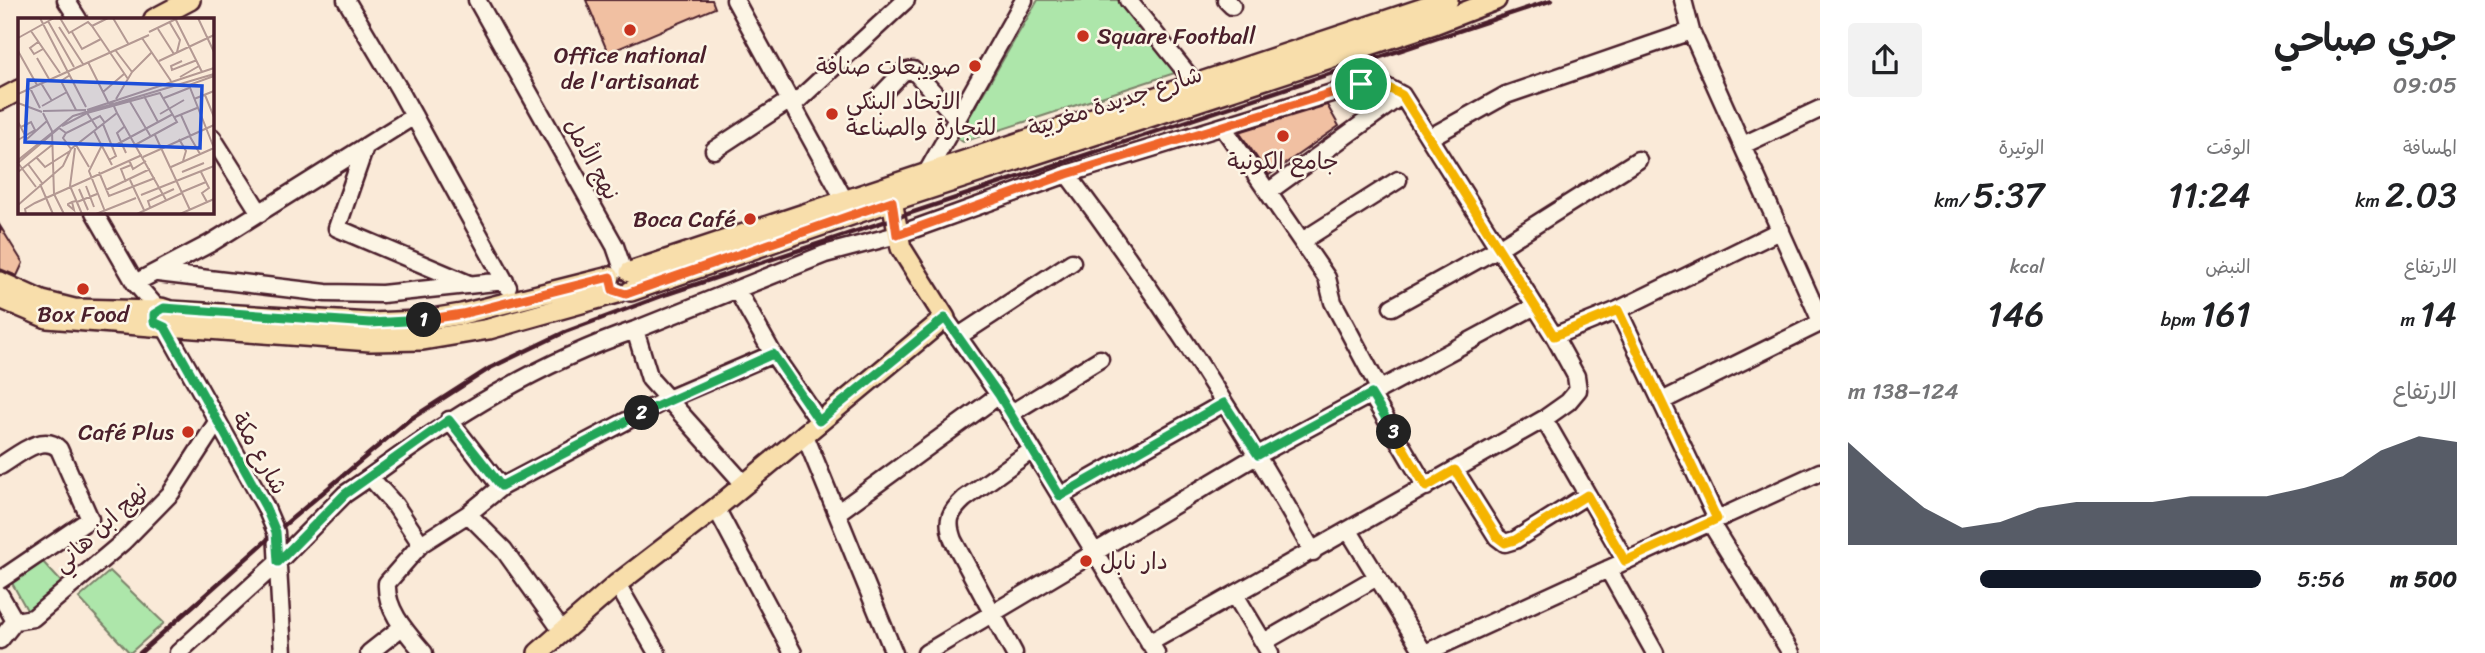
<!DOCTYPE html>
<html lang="ar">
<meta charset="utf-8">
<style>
:root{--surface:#fff;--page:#f2f2f2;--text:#202124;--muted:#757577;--accent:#111827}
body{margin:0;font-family:Sriracha,"Playpen Sans Arabic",sans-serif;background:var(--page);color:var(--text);direction:rtl;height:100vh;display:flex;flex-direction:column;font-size:26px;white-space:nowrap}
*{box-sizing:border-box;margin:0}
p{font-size:23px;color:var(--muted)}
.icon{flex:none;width:38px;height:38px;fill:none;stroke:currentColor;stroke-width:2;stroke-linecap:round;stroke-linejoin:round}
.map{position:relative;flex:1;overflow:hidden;direction:ltr}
.drawer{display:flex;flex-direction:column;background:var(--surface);width:665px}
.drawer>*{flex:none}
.pin{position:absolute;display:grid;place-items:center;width:60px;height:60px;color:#fff;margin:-30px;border:4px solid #fff;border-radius:50%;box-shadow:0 2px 7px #0007}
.km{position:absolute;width:35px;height:35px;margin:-18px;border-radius:50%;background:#222;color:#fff;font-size:19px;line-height:35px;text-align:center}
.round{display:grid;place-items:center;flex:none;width:74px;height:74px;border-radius:7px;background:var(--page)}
.overview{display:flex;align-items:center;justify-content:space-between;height:119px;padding:0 28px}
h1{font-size:38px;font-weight:600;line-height:52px}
.stats{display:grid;grid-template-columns:repeat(3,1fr);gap:10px;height:119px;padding:7px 28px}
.stats div{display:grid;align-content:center}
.stats b{font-size:35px;font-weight:600}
.stats small{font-size:19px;font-weight:400}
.stats p{font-size:19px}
.chart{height:196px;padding:14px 28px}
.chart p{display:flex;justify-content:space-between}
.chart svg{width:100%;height:126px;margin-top:7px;fill:var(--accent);opacity:.7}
ul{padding:0 28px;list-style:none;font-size:23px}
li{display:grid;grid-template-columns:112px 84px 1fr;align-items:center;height:52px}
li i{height:18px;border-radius:9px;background:var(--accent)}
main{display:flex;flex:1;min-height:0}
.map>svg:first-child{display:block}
</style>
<main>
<section class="drawer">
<div class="overview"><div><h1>جري صباحي</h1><p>09:05</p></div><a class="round"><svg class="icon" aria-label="share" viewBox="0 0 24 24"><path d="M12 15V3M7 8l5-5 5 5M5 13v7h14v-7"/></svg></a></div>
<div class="stats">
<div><p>المسافة</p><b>2.03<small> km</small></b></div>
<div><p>الوقت</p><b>11:24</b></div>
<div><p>الوتيرة</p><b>5:37<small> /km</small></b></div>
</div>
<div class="stats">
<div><p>الارتفاع</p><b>14<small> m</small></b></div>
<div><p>النبض</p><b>161<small> bpm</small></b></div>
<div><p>kcal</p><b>146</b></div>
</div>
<div class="chart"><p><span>الارتفاع</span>124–138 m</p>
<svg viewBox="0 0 160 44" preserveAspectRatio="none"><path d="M0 44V8L10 20L20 31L30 38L40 36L50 31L60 29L70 29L80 29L90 27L100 27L110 27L120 24L130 20L140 11L150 6L160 8V44z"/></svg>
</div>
<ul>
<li><b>500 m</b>5:56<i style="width:68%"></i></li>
</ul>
</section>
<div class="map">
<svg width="1820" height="653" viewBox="0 0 1820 653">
<rect width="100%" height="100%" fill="#faead8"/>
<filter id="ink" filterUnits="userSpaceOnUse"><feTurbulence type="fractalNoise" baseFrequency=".0143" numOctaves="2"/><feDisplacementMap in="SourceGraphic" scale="14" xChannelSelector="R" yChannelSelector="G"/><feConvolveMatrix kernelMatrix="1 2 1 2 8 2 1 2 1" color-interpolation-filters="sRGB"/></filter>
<g filter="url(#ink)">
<path fill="#ade6aa" stroke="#7c826a" stroke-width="2" d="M1038,0h80l63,71 -218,71 -6,-4z
M43,562l22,24 -31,27 -7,-3 -15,-27z
M110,571l54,52 -34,30 -51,-55z"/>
<path fill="#f1c0a2" stroke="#4a1f2b" stroke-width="2" d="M586,0h126l3,8 -107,45z
M1327,105l12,21 -70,49 -30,-43z
M0,226l23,37 -6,13 -17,-7z"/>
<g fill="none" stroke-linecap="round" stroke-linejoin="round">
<g stroke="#4a1f2b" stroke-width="21">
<path id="minor" d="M66,0l12,19
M346,0l53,89 109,198
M477,0l138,246 8,23
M735,0l110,201
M1128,0l74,92
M1226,0l6,6
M1683,0l8,31 129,288
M880,96l23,-24 10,-2 44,48
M793,105l113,-105
M1223,127l104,151 6,24 47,88
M212,137l48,76
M1429,138l77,-43 185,-64
M1743,145l77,-36
M365,147l-28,81 132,56
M714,150l76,-50
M926,174l98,-174
M1067,174c91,121 172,246 246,378
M1268,192l134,-97
M94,212l41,71 23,26
M1302,241l96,-61
M158,273l168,20 56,1 123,-13
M135,283l76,-40 203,-127
M737,290l36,64
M1392,307l105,-58 141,-89
M1618,310l99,209
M945,318l54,77 157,258
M165,327l100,179 11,26 7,121
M635,330l190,-76 72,-19 170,-61 294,-90 18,-1 23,12 152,241 22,40 2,14 -10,12 -24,17 -395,224
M959,336l113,-74
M1554,336l64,-26 163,-80
M1371,394l55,93
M1662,401l158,-78
M1010,414l90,-55
M1544,419l81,141
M449,420l52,67
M804,433l90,220
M0,466c17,-10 43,-34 59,-17l31,70 -90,61
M1455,470l42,67 8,6 10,-3 72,-45
M370,477c82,-60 168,-114 265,-147l15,49 94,105
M1060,496l164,-93
M716,508l77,145
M837,513l162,-118
M468,514l36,36 58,81
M1710,522l81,131
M1349,531l75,122
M1608,569l47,84
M617,584l40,69
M0,595l15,26 18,-3 90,-76 48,-49 46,-71
M1235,595l35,58
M0,640l15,-19
M1264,642l113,-65
M178,653l100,-91 67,-68 25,-17 25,28 26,39
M369,653l33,-26
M424,653c-16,-19 -39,-43 -37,-70l34,-39 47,-30 33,-27 169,-89 103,-44 46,67
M926,653l332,-198 277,-149
M1014,653l-61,-113c-7,-19 -4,-27 11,-41l68,-49
M1425,653l395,-181"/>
</g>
<g stroke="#4a1f2b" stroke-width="24">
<path id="major" d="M154,19l36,-19
M0,100l19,-10
M630,272l818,-272
M0,282l42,19 32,8 82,2
M631,291l261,-90 542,-177 62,-24
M0,298l47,20 118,9 7,-5 -2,-11 -9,-3 -5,3 -3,9 3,5
M170,311l200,12 49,-2 43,-7 148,-37
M168,326l202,15 53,-1 66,-11 128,-36
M538,653l79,-69 99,-76 229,-190 -44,-70 -9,-47"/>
</g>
<use href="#minor" stroke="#fcf5e5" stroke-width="16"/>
<use href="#major" stroke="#f8deab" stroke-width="19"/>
<path stroke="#4a1f2b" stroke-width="4.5" d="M140,653l136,-121 133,-112 81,-52 75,-36 102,-38 885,-294"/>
</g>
</g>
<g fill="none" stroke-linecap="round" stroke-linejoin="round" filter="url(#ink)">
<g stroke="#fff" stroke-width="14">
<path id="split-1" d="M424,320l38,-6 148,-37 3,13 13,4 266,-93 5,34 170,-61 294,-90"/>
</g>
<g stroke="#fff" stroke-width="14">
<path id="split-2" d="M424,320l-54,3 -206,-15 -10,6v8l11,5 100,179 11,26 2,30 67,-68 104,-74 52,66 141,-73"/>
</g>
<g stroke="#fff" stroke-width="14">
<path id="split-3" d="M642,413l131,-59 46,67 126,-103 54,77 61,101 164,-93 34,52 113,-61 23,38"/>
</g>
<g stroke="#fff" stroke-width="14">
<path id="split-4" d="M1361,84l18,-1 23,12 152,241 64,-26 99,209 -92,42 -38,-66 -72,45 -10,3 -8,-6 -42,-67 -29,17 -32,-55"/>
</g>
<use href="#split-1" stroke="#f0652b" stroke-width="9"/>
<use href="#split-2" stroke="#22a559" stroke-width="9"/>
<use href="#split-3" stroke="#22a559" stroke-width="9"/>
<use href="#split-4" stroke="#f5b400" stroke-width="9"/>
</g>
<g fill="#c8321e" stroke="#fcf5e5" stroke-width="2.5">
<circle cx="630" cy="30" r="7"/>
<circle cx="1083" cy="36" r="7"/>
<circle cx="975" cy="66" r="7"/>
<circle cx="832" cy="114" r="7"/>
<circle cx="1283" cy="136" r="7"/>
<circle cx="750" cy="219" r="7"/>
<circle cx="83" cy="289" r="7"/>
<circle cx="188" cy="432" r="7"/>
<circle cx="1086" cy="561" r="7"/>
</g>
<g text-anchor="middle" stroke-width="5" stroke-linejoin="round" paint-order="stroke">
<g font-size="23" fill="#4a1f2b" stroke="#fcf5e5" text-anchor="start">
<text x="1097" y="44">Square Football</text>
<text x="630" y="63" text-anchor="middle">Office national<tspan x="630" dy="26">de l'artisanat</tspan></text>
<text x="961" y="74" text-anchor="end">صويبعات صنافة</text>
<text x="846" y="109">الاتحاد البنكي<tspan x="846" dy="26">للتجارة والصناعة</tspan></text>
<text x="1283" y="169" text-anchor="middle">جامع الكونية</text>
<text x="736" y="227" text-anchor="end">Boca Café</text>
<text x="83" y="322" text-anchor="middle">Box Food</text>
<text x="174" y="440" text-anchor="end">Café Plus</text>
<text x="1100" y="569">دار نابل</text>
</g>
<g font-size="23" fill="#4a1f2b" stroke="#fcf5e5">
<text transform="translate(1115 101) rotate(-18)" y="8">شارع جديدة مغربية</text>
<text transform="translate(592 159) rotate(61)" y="8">نهج الأمل</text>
<text transform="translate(260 453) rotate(61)" y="8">شارع مكة</text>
<text transform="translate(100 527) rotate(-43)" y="8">نهج ابن هاني</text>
</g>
</g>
<g transform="translate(18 18)">
<rect width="196" height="196" fill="#faead8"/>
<path fill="none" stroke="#b49993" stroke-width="2" d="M22,0l46,89M42,0l9,15 19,-11 4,4 16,-8M95,0l16,27M157,0l27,54M180,0l16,34M30,3l26,46M152,5l10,17 -3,12M74,8l36,53M41,9l24,37M140,11l16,25M13,13l29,42M54,14l10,17 19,-10M131,14l29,-14M0,20l36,-20M124,20l29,43M20,24l-8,6 4,6 9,-5M0,33l19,34M98,33l16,21M19,40l12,21M141,43l55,-26M164,43l-11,5 1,4 25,-10M70,44l20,40M52,57l-9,6 15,29M196,58l-25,9 25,63M162,59l19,-11M23,65l11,18M12,70l10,20M85,74l21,-18M0,76l131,-59M187,77l9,22M126,78l14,26M146,80l25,-10M98,81l16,-27 20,-20M176,81l20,-8M111,82l22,37M0,85l24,9M24,88l25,-14M69,92l127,-42M25,93l43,-1M25,95l9,18 2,63 10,20M69,95l73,-20 17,29 -42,23M99,95l49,87M142,96l24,-14M163,97l9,20M157,99l22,-9M0,104l9,17 20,-18M85,106l13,32 -7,4M44,108l25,-13 10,15M107,108l-8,7 9,20M76,113l18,34M137,117l35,75M171,117l11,19M161,121l7,12 -3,10M0,122l17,-10 -4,-8 -10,5M58,127l13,22M84,127l-13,26 17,43M94,129l61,-33M57,130l-5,38 12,28M53,131l-8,-11 3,-5 34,-17 5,7M18,139l9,10 25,-16M125,139l71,-32M0,142l55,-44 141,-42M111,142l4,9 13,-8M10,146l14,19M153,149l43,-19M0,154l34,-27M81,154l10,24 46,-18M164,154l22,-9M183,154l8,16 -7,5 5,9M112,162l14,30M108,164l-5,-13 10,-4M22,166l13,30M68,168l8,21M18,169l-18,-24 41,-35 7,5M61,171l9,21M88,172l44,-21M164,174l24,-10M123,177l73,-29M54,184l2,8 -6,-5v-1l4,-2 4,-1M59,184l20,-8M0,187l45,-39 8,-17 46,-36 -5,-11M132,189l-2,-6 26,-12M8,196l-1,-5 10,-6 107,-48M78,196l40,-16M119,196l45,-21M162,196l34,-15"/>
<path fill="#1d4ed8" fill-opacity="0.15" stroke="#1d4ed8" stroke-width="3.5" d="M10,62l174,6 -2,62 -175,-6z"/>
<rect width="196" height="196" fill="none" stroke="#4a1f2b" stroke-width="3.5"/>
</g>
</svg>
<div class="pin" style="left:1361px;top:84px;background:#1e9e55"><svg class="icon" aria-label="arrive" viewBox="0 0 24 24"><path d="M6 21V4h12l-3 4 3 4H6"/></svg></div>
<b class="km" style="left:424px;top:320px">1</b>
<b class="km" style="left:642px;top:413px">2</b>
<b class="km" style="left:1394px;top:432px">3</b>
</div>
</main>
